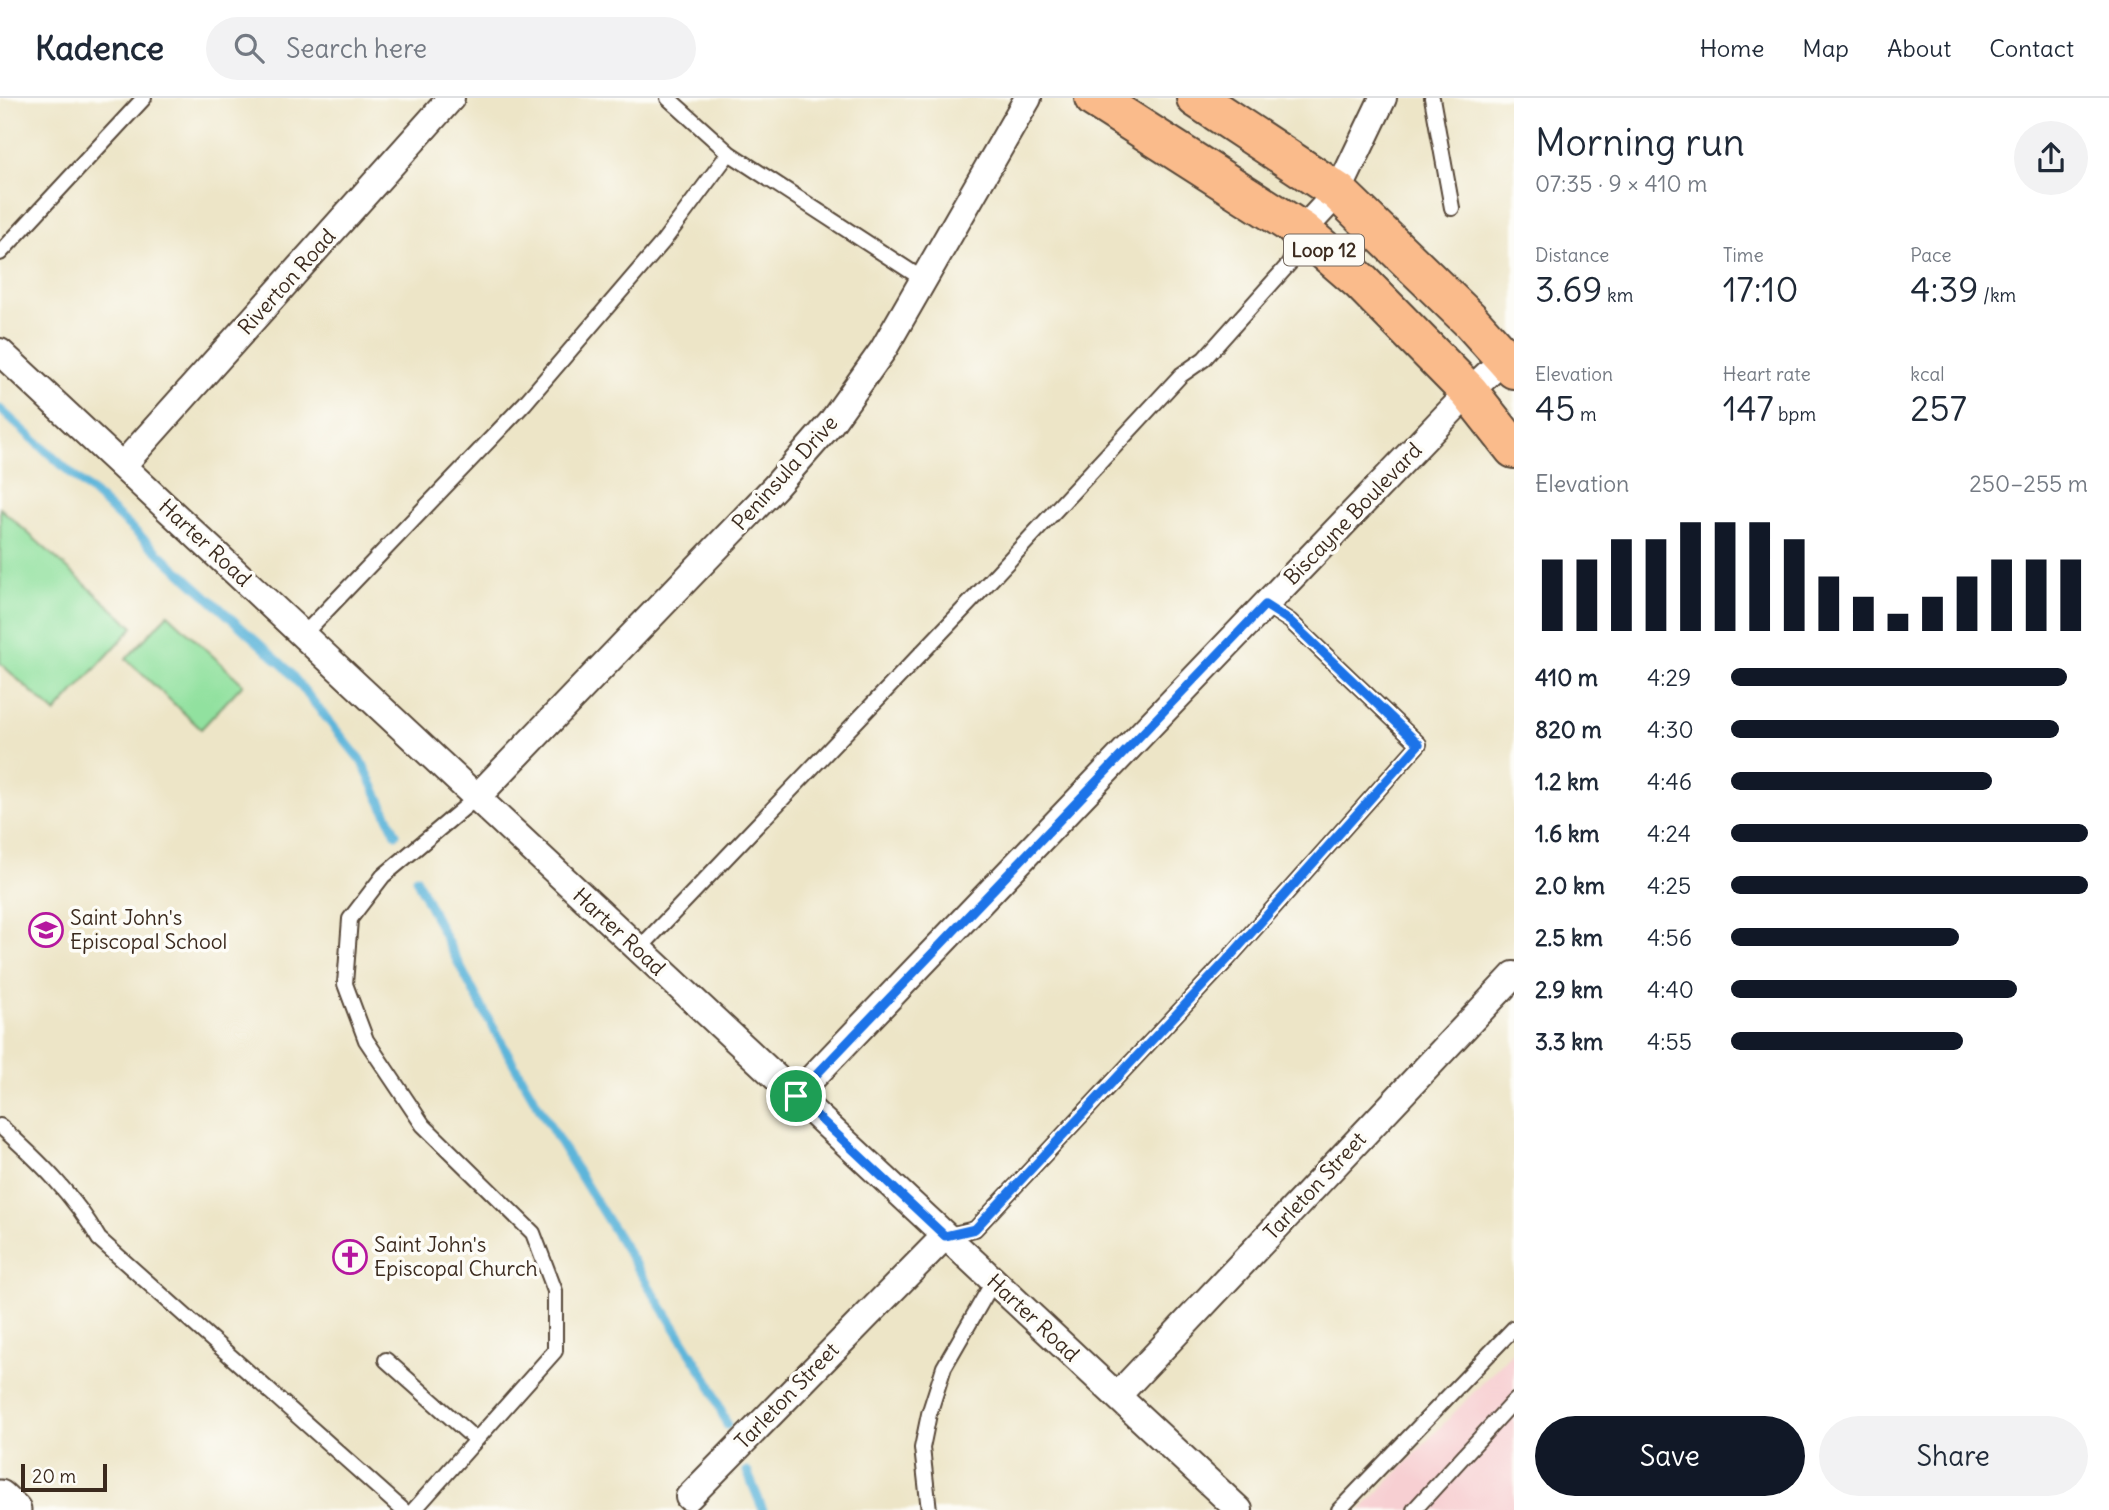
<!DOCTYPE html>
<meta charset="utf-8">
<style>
:root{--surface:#fff;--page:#f2f2f3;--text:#1f2937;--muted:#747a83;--line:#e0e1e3;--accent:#111827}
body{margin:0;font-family:Delius,sans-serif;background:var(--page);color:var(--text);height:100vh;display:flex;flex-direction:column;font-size:26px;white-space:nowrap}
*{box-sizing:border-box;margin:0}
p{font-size:23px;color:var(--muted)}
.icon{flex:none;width:38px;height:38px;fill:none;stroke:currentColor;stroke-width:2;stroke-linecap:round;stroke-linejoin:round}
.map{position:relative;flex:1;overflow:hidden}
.panel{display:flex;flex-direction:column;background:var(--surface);width:595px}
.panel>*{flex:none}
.scale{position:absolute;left:21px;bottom:18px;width:86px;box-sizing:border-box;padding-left:7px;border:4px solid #3b2a1e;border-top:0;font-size:19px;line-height:24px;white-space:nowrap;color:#3b2a1e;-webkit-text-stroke:5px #fdfcf7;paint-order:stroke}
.pin{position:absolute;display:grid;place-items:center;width:60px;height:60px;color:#fff;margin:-30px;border:4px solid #fff;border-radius:50%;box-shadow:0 2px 7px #0007}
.round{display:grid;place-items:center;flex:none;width:74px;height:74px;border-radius:37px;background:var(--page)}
.headline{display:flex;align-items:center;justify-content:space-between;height:119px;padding:0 21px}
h1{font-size:38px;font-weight:600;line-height:52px}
.stats{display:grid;grid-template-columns:repeat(3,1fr);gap:10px;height:119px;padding:7px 21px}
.stats div{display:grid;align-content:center}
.stats b{font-size:35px;font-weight:600}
.stats small{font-size:19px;font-weight:400}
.stats p{font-size:19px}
.chart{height:196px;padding:14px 21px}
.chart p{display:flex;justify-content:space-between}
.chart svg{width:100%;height:126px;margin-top:7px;stroke:var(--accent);stroke-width:6}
.cta{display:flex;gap:14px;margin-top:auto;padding:14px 21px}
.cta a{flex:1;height:80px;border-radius:42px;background:var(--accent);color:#fff;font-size:28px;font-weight:600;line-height:80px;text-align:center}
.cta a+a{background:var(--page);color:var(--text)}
ul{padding:0 21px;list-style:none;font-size:23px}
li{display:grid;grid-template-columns:112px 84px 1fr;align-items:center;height:52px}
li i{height:18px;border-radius:9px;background:var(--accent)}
header{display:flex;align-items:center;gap:42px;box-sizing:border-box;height:98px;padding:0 35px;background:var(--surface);border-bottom:2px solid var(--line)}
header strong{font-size:33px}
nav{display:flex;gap:38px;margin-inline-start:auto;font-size:24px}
.search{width:490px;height:63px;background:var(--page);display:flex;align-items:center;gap:18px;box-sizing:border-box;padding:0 24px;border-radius:38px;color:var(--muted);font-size:26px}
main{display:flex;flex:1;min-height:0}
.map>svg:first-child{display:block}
</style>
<header>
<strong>Kadence</strong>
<div class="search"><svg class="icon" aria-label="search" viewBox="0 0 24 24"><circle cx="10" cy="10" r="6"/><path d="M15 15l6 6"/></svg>Search here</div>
<nav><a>Home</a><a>Map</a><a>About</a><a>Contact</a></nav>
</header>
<main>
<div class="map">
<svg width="1514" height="1412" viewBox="0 0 1514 1412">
<rect width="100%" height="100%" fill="#fdfcf7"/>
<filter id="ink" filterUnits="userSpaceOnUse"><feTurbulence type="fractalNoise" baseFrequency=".0143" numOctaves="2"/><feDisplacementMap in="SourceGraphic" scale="14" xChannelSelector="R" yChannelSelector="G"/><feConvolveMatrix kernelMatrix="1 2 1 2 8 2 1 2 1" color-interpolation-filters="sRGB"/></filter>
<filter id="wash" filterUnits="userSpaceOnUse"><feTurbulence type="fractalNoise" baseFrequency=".00686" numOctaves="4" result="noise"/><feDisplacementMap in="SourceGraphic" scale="28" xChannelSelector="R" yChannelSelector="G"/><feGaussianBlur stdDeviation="1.57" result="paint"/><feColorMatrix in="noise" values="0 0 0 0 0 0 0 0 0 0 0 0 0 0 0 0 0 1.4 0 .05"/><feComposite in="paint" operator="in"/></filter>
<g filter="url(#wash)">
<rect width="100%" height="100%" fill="#ede5c7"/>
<path fill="#f7cfd2" d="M1514,1252v160h-153z"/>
<path fill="#91e19f" stroke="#66865e" stroke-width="2" d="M0,410l133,119 -78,86 -55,-50z
M168,516l75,70 -42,45 -75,-70z"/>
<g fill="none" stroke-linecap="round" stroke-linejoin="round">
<path stroke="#5db5da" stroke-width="9" d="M0,311l286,259 76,94 34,72
M416,780c83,176 190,339 293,504l18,43
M747,1373l16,39"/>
</g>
</g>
<g filter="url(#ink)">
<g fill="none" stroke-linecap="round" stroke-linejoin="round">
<g stroke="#564637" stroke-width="18">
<path id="service" d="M668,0l61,55 195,127
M1432,0l20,110
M0,155l144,-155
M303,537l222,-232 137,-160 67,-90
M638,852l338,-354 205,-221 23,-16 85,-95 13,-32
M0,1028c38,34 74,69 99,113l304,271
M945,1138l30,-7 252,-269 192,-216 -129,-123 -25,-16
M386,1262l90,80
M414,1412l141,-159v-60l-22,-58 -110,-108 -57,-85 -21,-56 5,-65 33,-43 93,-78
M929,1412l-7,-62 7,-34 15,-47 49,-85
M1339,1412l175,-182
M1414,1412l100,-109"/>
</g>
<g stroke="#564637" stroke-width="30">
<path id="minor" d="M1302,133l36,-39 45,-94
M0,254l1239,1158
M122,368l329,-368
M476,700l299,-311 56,-64 52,-73 145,-252
M795,998l674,-704 36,-34
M1117,1298l397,-421
M689,1399l256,-261"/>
</g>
<g stroke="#564637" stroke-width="37">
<path id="tertiary" d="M0,1399l14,13"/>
</g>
<g stroke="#564637" stroke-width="42">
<path id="primary" d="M1094,0l208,133 58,50 109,111 45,57
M1196,0l142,94 131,127 45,50"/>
</g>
<use href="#service" stroke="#fff" stroke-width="14"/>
<use href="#minor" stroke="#fff" stroke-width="26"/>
<use href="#tertiary" stroke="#fff" stroke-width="33"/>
<use href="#primary" stroke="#fabb8b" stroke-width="38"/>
</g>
</g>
<g fill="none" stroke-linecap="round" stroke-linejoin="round" filter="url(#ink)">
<g stroke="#fff" stroke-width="14">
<path id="route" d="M1265,507l25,16 129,123 -192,216 -252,269 -30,7 -149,-140z"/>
</g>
<use href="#route" stroke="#1a73e8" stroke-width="9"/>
</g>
<defs>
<g id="school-ring" transform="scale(1.75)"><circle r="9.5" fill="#fdfcf7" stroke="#b5179e" stroke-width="1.5"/><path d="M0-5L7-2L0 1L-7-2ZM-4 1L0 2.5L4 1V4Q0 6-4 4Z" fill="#b5179e"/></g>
<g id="church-ring" transform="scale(1.75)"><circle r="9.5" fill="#fdfcf7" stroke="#b5179e" stroke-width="1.5"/><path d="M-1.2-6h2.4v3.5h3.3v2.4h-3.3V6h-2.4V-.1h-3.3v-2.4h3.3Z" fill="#b5179e"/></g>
</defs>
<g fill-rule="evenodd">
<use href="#school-ring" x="46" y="832"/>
<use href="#church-ring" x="350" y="1159"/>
</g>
<g text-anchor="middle" stroke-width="7" stroke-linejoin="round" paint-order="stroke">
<rect fill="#fdfcf7" stroke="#75695f" stroke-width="2" x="1284" y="136.5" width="80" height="31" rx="5"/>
<g font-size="19" font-weight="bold" fill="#3b2a1e">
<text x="1324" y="159">Loop 12</text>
</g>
<g font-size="21" fill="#3b2a1e" stroke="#fdfcf7">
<text transform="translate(287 184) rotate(-48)" y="7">Riverton Road</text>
<text transform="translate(785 375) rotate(-48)" y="7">Peninsula Drive</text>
<text transform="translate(1353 416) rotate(-46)" y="7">Biscayne Boulevard</text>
<text transform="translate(205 445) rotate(43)" y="7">Harter Road</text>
<text transform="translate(619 834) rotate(43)" y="7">Harter Road</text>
<text transform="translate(1315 1088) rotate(-47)" y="7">Tarleton Street</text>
<text transform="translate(1033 1220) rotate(43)" y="7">Harter Road</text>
<text transform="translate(787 1298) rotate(-46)" y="7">Tarleton Street</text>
</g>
<g font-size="21" fill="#3b2a1e" stroke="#fdfcf7" text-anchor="start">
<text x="70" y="827">Saint John's<tspan x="70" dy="24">Episcopal School</tspan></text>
<text x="374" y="1154">Saint John's<tspan x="374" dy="24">Episcopal Church</tspan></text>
</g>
</g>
</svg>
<div class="scale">20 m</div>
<div class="pin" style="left:796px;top:998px;background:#1e9e55"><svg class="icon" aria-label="arrive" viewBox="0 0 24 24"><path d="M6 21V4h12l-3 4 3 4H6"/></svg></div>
</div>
<section class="panel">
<div class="headline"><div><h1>Morning run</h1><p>07:35 · 9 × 410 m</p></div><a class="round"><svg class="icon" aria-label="share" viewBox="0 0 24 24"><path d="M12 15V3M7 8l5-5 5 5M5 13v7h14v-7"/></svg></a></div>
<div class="stats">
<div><p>Distance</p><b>3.69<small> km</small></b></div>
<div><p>Time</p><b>17:10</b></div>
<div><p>Pace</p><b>4:39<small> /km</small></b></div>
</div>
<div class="stats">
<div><p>Elevation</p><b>45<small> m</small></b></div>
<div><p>Heart rate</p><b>147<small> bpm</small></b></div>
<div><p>kcal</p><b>257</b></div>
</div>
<div class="chart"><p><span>Elevation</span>250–255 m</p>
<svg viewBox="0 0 160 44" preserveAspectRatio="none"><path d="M5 44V19M15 44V19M25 44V12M35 44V12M45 44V6M55 44V6M65 44V6M75 44V12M85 44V25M95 44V32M105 44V38M115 44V32M125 44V25M135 44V19M145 44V19M155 44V19"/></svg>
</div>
<ul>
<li><b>410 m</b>4:29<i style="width:94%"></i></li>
<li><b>820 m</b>4:30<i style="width:92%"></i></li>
<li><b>1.2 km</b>4:46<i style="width:73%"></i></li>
<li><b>1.6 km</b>4:24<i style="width:100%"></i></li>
<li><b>2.0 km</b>4:25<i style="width:100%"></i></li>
<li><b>2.5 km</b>4:56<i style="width:64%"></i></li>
<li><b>2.9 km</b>4:40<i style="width:80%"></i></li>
<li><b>3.3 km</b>4:55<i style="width:65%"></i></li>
</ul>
<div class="cta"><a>Save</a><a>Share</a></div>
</section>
</main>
